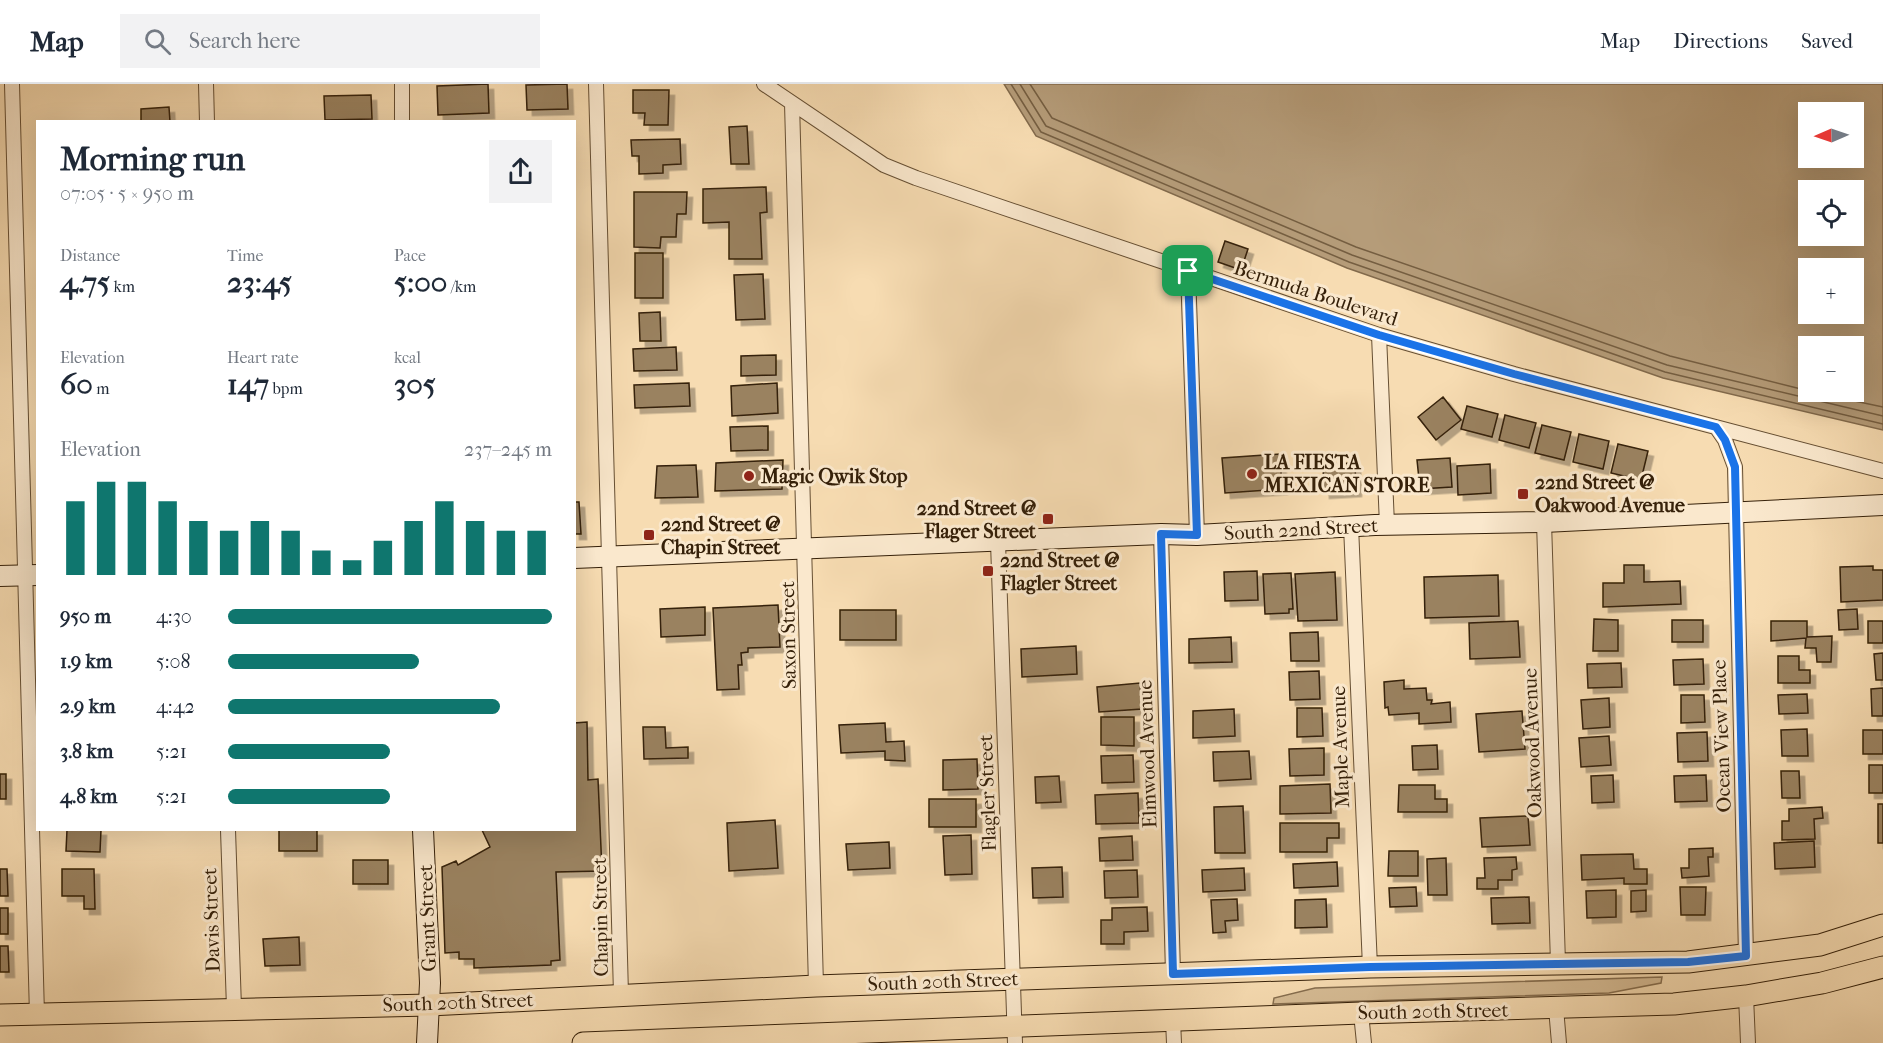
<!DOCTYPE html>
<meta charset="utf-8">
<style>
:root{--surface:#fff;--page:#f2f2f3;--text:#1f2937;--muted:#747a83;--line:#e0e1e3;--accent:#0f766e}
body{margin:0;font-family:"IM FELL French Canon",serif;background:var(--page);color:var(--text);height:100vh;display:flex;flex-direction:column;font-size:22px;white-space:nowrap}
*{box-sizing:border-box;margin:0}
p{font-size:20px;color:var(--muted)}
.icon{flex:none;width:33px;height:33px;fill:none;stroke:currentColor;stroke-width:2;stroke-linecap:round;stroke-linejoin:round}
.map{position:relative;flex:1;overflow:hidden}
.drawer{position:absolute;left:36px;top:36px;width:540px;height:711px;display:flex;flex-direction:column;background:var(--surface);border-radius:0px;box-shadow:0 6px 24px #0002}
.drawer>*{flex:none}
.needle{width:39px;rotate:268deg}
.buttons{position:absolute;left:1798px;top:18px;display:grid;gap:12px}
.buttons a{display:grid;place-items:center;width:66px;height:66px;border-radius:0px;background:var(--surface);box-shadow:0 6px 24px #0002;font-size:30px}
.pin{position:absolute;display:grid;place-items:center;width:51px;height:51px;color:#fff;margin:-26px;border-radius:12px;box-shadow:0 3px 9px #0006}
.round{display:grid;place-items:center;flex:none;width:63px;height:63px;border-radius:0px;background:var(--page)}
.headline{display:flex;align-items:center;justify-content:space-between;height:102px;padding:0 24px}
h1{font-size:33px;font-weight:800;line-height:45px}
.stats{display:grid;grid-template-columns:repeat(3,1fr);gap:9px;height:102px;padding:6px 24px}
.stats div{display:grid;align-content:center}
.stats b{font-size:30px;font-weight:800}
.stats small{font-size:16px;font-weight:400}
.stats p{font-size:16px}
.chart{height:168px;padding:12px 24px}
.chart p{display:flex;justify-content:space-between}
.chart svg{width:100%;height:108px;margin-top:6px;stroke:var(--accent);stroke-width:6}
ul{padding:0 24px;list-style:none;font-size:20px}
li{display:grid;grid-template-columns:96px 72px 1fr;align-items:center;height:45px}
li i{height:15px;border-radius:8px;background:var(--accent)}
header{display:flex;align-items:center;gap:36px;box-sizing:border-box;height:84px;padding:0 30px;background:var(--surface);border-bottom:2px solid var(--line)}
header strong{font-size:28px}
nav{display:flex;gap:33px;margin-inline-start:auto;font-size:21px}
.search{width:420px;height:54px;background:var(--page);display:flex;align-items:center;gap:15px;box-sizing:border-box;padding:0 21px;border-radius:0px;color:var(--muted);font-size:22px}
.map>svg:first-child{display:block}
</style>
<header>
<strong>Map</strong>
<div class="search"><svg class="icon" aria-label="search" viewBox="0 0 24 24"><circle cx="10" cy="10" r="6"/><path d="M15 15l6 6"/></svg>Search here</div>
<nav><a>Map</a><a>Directions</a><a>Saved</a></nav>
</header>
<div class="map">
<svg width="1883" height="959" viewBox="0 0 1883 959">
<defs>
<filter id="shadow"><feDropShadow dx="5.5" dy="5.5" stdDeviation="0" flood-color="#0004"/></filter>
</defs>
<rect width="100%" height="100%" fill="#f7dcb2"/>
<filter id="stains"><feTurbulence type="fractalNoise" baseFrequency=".00333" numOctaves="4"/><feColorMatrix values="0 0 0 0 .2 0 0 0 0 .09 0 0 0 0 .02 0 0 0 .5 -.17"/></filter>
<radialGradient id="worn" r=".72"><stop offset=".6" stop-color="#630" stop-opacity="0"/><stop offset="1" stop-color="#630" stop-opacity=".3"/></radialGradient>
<path fill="#d6bc95" stroke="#866e4f" stroke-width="1.5" d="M1662,893l-1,6 -52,10 -336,11 1,-6 41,-10z"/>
<path fill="#b59c79" stroke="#826a4c" stroke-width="1.5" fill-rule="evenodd" d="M1004,0h879v346l-220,-52 -316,-110 -311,-132zM1809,28h45v46h-45zM1809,106h45v46h-45zM1809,184h45v46h-45zM1809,262h45v46h-45z"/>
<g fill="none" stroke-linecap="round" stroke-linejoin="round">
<path stroke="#755e41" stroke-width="1.5" d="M1011,0l30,48 308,130 316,110 218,52
M1020,0l26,42 306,129 315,110 216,51
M1030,0l22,34 304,129 314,109 139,35
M1812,308l71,15"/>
</g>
<path fill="#9a8261" stroke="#352009" stroke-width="1.5" filter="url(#shadow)" d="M488,0l1,29 -51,2 -1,-29z
M567,0l1,25 -41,1 -1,-25z
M633,6h36l-1,35h-24l1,-12h-12z
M371,11l1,24 -47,1 -1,-24z
M169,23l1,15h-29v-13z
M747,42l2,38h-18l-2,-37z
M680,55l1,25 -18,1v8l-24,1v-18h-7l-1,-16z
M766,103l1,25 -7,1 2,46h-33v-37l-26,1v-34z
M634,108h53l-1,22h-9l-1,23h-15l-1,11 -26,-1z
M1225,157l23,8 -7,21 -23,-8z
M635,169h28v45h-28z
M763,190l2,45 -29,1 -2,-45z
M660,228l1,29h-21l-1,-28z
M676,263l1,23 -43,1 -1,-22z
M776,271v20l-35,1v-20z
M689,299l1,23 -55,2 -1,-23z
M777,299l1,30 -46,3 -1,-30z
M1443,313l18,23 -25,20 -18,-23z
M1467,322l31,8 -6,23 -31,-8z
M1505,331l31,8 -7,25 -30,-8z
M1542,341l29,7 -7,28 -29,-7z
M768,342v24l-37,1 -1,-24z
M1579,350l30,7 -6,28 -30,-7z
M1618,360l30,7 -7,29 -30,-7z
M1280,370l2,35 -57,4 -3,-35z
M1450,374l2,29 -32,2 -3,-29z
M783,376l-1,29 -67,2 1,-28z
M1355,379l1,28 -32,2 -1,-29z
M1490,380l1,29 -33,2 -1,-29z
M696,381l2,32 -43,1 2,-32z
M574,418h5l2,32h-7z
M1624,481h20v17l36,-1 1,23 -78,3v-24h21z
M1873,482v4h10v30l-42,2 -1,-35z
M1257,487l1,29 -33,1 -1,-29z
M1335,488l2,48 -39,1 -3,-47z
M1291,489l2,36h-4v4l-24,1 -2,-40z
M1498,491l1,41 -74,2 -1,-41z
M778,521l2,42 -32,1v4l-7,1 1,12h-4l1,24 -22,1 -4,-82z
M705,523v28l-44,2 -1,-28z
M1857,525l1,20 -19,1 -1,-20z
M840,526h56v30h-56z
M1594,535l24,1v31h-25z
M1672,536h31v22h-31z
M1518,537l2,36 -50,2 -1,-36z
M1771,537h36v16l25,-1 -1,26h-14l-1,-14h-11l1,-10 -35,3z
M1868,537h15v22h-15z
M1318,548l1,29h-28l-1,-28z
M1231,553l1,25 -43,1v-24z
M1076,562l1,28 -55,3 -1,-28z
M1883,569v27h-7l-2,-26z
M1778,572h21v14h11v13h-32z
M1703,575l1,25 -30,1 -1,-25z
M1621,579l1,24 -34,1 -1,-24z
M1319,587l1,28 -30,1 -1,-28z
M1404,596v9l22,-1 1,12h5l-1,4 19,-2 1,20 -32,2v-11l-30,2 -1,-8 -3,1 -1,-26z
M1140,599l2,26 -43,3 -2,-25z
M1883,604v28h-11l-1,-27z
M1807,610l1,19 -29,1 -1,-19z
M1681,611h23l1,27 -24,1z
M1609,614l1,29 -27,2 -2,-29z
M1297,624h25l1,28 -26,1z
M1234,625l1,27 -42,2v-27z
M1522,627l3,38 -46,3 -3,-38z
M1101,633h33v29l-33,-1z
M587,638l1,58 10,-1 4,92 -46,1 4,88 -9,1v4l-77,3v-9h-15v-7l-14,1 -3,-86 14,-6 2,4 32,-18 -8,-17h92v-107z
M885,639l1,19 18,-1 1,20 -20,-1v-9l-44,2 -2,-28z
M643,643h22l1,21 22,-1v11l-44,1z
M1807,645l1,27h-26l-1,-26z
M1863,646h20v24h-20z
M1707,648l1,29 -30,1 -1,-29z
M1609,652l2,29 -30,2 -2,-29z
M1437,661l1,24 -25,1 -1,-24z
M1324,664v27l-34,1 -1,-27z
M1249,667l2,28 -37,2 -1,-29z
M1133,671l1,27 -32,1 -1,-27z
M977,675l1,30 -35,1v-30z
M1869,681h14v28h-14z
M1781,687h18l1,27h-18z
M0,690h6v25h-6z
M1613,691l1,27 -22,1 -1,-27z
M1706,691l1,26 -32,1 -1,-26z
M1059,692l2,26 -25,1 -1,-26z
M1330,700l1,29 -51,1v-28z
M1399,701h36v14h12v13h-49z
M1138,709l1,30 -43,1 -1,-29z
M929,715h47v28h-47z
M1878,720h5v39h-5z
M1243,722l2,47h-30l-1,-46z
M1822,723l1,11 -9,1 1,20 -33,1v-19h7v-12z
M1528,732l2,29 -48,2 -2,-29z
M775,736l3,48 -49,3 -2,-48z
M1280,739h59v15h-12v14h-47z
M67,746h34l-1,22 -34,-1z
M279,746h38v21h-38z
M971,751l1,39 -27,1 -2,-39z
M1132,752l1,24 -33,1 -1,-23z
M1814,757l1,26 -40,2 -1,-26z
M889,758l1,26 -42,2 -2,-26z
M1713,764v9h-5l1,19 -27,2 -1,-10h8v-19z
M1389,767h29v25h-30z
M1633,770l1,15h13v15h-23v-6l-42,2 -1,-25z
M1516,773l1,12 -5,1v10h-14v9h-21v-11h8l-1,-20z
M1446,774l1,37h-19l-1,-36z
M353,776h35v24h-35z
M1337,778l1,24 -44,2 -1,-24z
M1062,783l1,30 -30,1 -1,-30z
M1244,784l1,22 -42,2 -1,-22z
M0,785h7l1,27h-8z
M62,785h32l1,40h-11v-13h-22z
M1137,786l1,27 -33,1 -1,-27z
M1416,803l1,19 -27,1 -1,-19z
M1680,803h26l-1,28h-24z
M1616,806v27l-29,1 -1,-27z
M1646,806v21l-15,1v-21z
M1529,813l1,26 -38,1 -1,-26z
M1237,815l1,21 -13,1 1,11 -13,1 -2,-33z
M1326,815l1,28 -32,1v-28z
M1147,823l1,24 -24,1v12h-23v-24h11v-12z
M0,824h8v26h-8z
M299,853l1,28 -35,1 -2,-27z
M0,862h8l1,26h-9z"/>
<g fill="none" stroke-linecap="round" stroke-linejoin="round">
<g stroke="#664f33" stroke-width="16">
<path id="street" d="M12,0l25,931
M206,0l1,38
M402,0v38
M596,0l25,910
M764,0l120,81 32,13 463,157 135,39 369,97
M792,19l24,883
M1188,187l9,264
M1379,251l8,190
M1716,343l9,13 10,27 11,489
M1544,438l14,441
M1351,442l19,441
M1161,450l12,439
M998,458l17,501
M228,746l6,178
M1746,912l2,47
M1556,924l3,35
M1361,929l3,30
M1173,936l1,23"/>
</g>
<g stroke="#352009" stroke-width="22">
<path id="secondary" d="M574,474l587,-24 36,1 178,-10 169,-3 339,-17
M0,492l38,-1
M423,746l7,153 -3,60"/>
</g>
<g stroke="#352009" stroke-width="23">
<path id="primary" d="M0,931l429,-10 387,-19 554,-19 318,-5 132,-17 63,-20
M583,959l778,-30 313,-9 72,-8 76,-13 61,-16"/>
</g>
<use href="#street" stroke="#fae8cd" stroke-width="14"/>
<use href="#secondary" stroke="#fae8cd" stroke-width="20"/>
<use href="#primary" stroke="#f7dcb2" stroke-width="21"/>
</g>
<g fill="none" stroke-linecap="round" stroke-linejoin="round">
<g stroke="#fff" stroke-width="12">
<path id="route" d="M1188,187l191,64 135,39 202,53 9,13 10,27 11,489 -58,6 -318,5 -197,7 -12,-440 36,1z"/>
</g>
<use href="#route" stroke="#1a73e8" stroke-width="8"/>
</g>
<g fill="#8f2418" stroke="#fae8cd" stroke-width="2">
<circle cx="1252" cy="390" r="6"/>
<circle cx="749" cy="392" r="6"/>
<rect x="1517" y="404" width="12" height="12" rx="3"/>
<rect x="1042" y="429" width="12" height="12" rx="3"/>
<rect x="643" y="445" width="12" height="12" rx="3"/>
<rect x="982" y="481" width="12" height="12" rx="3"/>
</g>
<g text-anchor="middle" stroke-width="6" stroke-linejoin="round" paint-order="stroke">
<g font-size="20" fill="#352009" stroke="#fae8cd">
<text transform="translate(1316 209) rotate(18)" y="7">Bermuda Boulevard</text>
<text transform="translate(1301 445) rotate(-3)" y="7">South 22nd Street</text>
<text transform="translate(788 551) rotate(-91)" y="7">Saxon Street</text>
<text transform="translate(1721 652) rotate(-92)" y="7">Ocean View Place</text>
<text transform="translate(1532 659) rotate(-92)" y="7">Oakwood Avenue</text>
<text transform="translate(1340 663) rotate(-92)" y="7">Maple Avenue</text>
<text transform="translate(1147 670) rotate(-92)" y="7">Elmwood Avenue</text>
<text transform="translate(987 709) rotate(-92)" y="7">Flagler Street</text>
<text transform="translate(600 833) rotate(-91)" y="7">Chapin Street</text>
<text transform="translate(427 834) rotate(-92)" y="7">Grant Street</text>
<text transform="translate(211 836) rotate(-92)" y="7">Davis Street</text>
<text transform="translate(943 897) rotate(-2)" y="7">South 20th Street</text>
<text transform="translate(458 918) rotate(-2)" y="7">South 20th Street</text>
<text transform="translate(1433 927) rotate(-1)" y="7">South 20th Street</text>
</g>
<g font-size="20" font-weight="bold" fill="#352009" stroke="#fae8cd" text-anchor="start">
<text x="1264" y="385">LA FIESTA<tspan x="1264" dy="23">MEXICAN STORE</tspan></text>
<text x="761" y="399">Magic Qwik Stop</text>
<text x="1535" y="405">22nd Street @<tspan x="1535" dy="23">Oakwood Avenue</tspan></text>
<text x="1036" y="431" text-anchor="end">22nd Street @<tspan x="1036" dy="23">Flager Street</tspan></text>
<text x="661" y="447">22nd Street @<tspan x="661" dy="23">Chapin Street</tspan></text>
<text x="1000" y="483">22nd Street @<tspan x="1000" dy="23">Flagler Street</tspan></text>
</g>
</g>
<rect width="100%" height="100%" filter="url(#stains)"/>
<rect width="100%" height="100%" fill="url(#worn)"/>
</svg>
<div class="buttons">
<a><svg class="needle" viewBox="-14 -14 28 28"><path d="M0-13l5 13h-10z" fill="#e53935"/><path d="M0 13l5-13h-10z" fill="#747a83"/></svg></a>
<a><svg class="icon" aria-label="locate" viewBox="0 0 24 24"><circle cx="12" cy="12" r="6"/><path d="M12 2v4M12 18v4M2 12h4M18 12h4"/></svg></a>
<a>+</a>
<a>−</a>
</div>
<div class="pin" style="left:1188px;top:187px;background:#1e9e55"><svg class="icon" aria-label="arrive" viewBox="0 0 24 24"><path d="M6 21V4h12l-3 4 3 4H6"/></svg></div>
<section class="drawer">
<div class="headline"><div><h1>Morning run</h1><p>07:05 · 5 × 950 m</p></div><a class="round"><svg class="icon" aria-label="share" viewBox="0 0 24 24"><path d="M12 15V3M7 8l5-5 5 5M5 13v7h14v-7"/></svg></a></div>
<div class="stats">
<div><p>Distance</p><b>4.75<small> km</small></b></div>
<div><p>Time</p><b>23:45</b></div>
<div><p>Pace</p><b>5:00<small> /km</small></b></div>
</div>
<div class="stats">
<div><p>Elevation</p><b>60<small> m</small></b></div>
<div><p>Heart rate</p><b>147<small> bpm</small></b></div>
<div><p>kcal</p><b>305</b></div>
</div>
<div class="chart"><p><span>Elevation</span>237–245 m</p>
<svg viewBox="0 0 160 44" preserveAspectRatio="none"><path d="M5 44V14M15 44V6M25 44V6M35 44V14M45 44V22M55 44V26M65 44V22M75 44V26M85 44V34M95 44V38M105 44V30M115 44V22M125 44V14M135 44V22M145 44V26M155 44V26"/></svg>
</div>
<ul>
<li><b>950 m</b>4:30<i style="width:100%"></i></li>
<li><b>1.9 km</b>5:08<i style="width:59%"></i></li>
<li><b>2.9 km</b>4:42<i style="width:84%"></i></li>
<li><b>3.8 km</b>5:21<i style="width:50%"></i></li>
<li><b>4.8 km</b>5:21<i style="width:50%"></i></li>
</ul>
</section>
</div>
